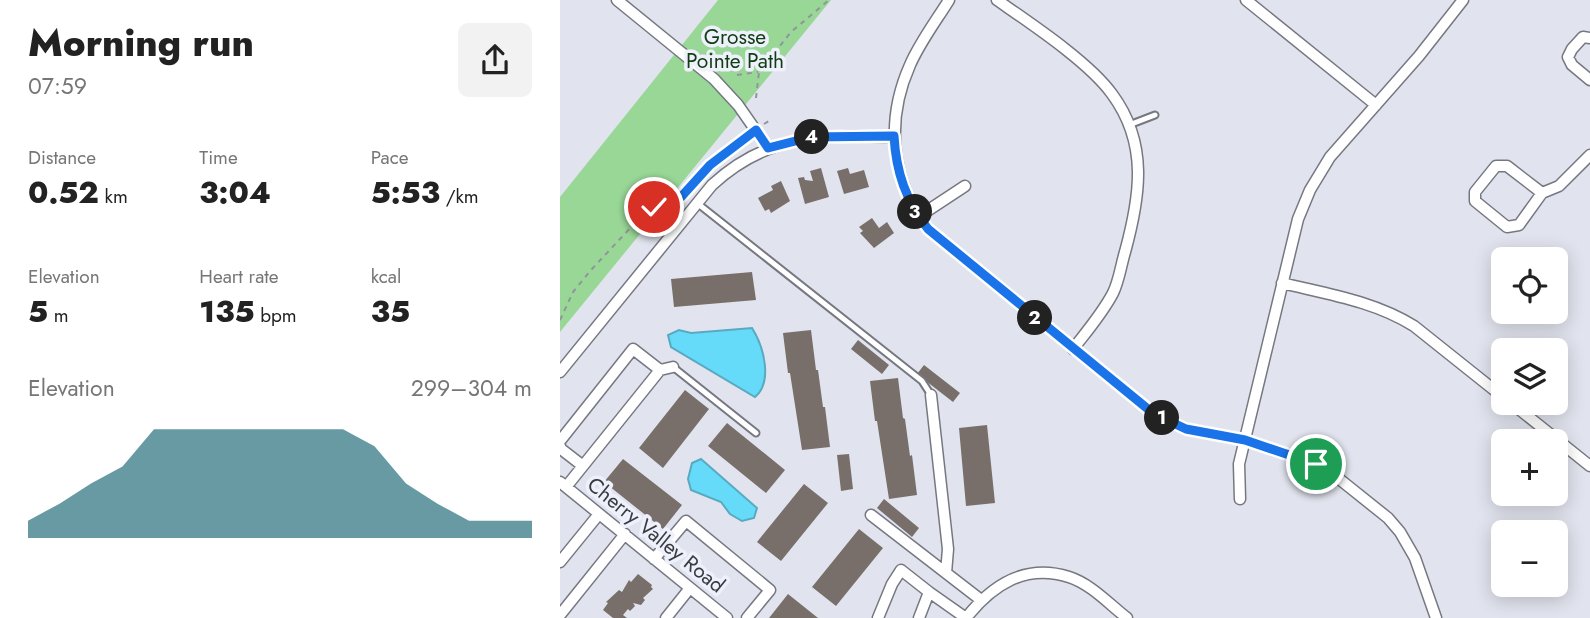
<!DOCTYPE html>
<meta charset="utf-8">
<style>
:root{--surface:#fff;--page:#f2f2f2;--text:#222;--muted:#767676;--accent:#29707d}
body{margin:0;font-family:Jost,sans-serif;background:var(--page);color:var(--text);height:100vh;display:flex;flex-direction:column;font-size:26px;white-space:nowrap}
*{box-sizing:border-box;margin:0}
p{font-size:23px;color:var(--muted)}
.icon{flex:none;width:38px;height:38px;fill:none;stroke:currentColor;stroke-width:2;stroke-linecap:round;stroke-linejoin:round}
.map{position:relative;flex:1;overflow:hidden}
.panel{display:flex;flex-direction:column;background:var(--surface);width:560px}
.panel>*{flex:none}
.controls{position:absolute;left:931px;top:247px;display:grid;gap:14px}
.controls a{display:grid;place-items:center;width:77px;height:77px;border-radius:10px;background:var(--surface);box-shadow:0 4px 18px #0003;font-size:35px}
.pin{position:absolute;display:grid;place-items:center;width:60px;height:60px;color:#fff;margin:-30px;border:4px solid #fff;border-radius:50%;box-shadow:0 2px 7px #0007}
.km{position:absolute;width:35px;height:35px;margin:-18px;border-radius:50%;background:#222;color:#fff;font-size:19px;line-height:35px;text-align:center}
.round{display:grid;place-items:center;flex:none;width:74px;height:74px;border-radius:10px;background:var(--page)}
.head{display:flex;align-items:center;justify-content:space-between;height:119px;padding:0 28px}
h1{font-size:38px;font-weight:800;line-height:52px}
.metrics{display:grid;grid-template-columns:repeat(3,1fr);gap:10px;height:119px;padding:7px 28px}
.metrics div{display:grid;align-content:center}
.metrics b{font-size:30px;font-weight:800}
.metrics small{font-size:19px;font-weight:400}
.metrics p{font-size:19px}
.chart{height:196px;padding:14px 28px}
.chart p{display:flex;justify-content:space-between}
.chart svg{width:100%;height:126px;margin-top:7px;fill:var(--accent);opacity:.7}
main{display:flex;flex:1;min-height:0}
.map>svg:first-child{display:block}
</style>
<main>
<section class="panel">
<div class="head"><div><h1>Morning run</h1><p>07:59</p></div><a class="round"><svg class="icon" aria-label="share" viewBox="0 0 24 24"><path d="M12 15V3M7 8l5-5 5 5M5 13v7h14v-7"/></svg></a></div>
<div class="metrics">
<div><p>Distance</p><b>0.52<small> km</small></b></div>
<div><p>Time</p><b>3:04</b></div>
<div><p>Pace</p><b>5:53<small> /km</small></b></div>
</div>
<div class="metrics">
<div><p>Elevation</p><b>5<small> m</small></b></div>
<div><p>Heart rate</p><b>135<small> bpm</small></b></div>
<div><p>kcal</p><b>35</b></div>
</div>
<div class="chart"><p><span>Elevation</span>299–304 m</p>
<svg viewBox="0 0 160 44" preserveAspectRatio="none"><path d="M0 44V38L10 32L20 25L30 19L40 6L50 6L60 6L70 6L80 6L90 6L100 6L110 12L120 25L130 32L140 38L150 38L160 38V44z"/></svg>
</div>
</section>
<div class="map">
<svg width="1030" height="618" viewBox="0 0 1030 618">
<rect width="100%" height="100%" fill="#e1e4ee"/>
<path fill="#99d797" d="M158,0h113l-271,332v-135z"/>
<path fill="#65daf9" stroke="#58aac1" stroke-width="2" d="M192,328c12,19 21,54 3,69l-84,-50 -3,-12 11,-5 12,3z
M141,459l56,49 -3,10 -12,3 -12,-7 -9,-12 -30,-12 -3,-11 4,-16z"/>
<path fill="#786f6a" d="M261,168l8,29 -24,7 -7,-26 6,-1 1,3 8,1 -3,-10z
M288,168l2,6 14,-4 5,17 -25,7 -7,-23z
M221,181l9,20 -19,12 -2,-4 -4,2 -7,-13 15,-8 -2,-4z
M312,218l7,10 8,-6 7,11 -20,15 -14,-15 3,-2 -4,-4z
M192,272l4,28 -82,7 -3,-28z
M251,330l5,40h2l5,37h2l5,40 -28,3 -12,-77h-2l-5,-40z
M298,340l31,25 -7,9 -31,-25z
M364,365l36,28 -7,9 -36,-28z
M338,378l5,40 2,1 5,37 2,-1 5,40 -28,4 -12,-78h-2l-5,-40z
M125,390l24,19 -46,59 -24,-20z
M167,423l58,47 -19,23 -58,-47z
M427,425l8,78 -29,3 -7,-78z
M289,454l4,35 -12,2 -4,-36z
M63,459l59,46 -19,24 -59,-47z
M244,484l24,19 -47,58 -24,-19z
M324,499l35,29 -7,9 -35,-29z
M299,529l24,19 -47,58 -24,-19z
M78,574l14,11 -1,2 2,2 -10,9 2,2 -4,5 -8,-2 2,3 -5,5 -2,-2 -5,6 4,3h-14l-10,-8 5,-7 -2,-1 13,-12 3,2 7,-12 2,2z
M228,594l30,24h-49z"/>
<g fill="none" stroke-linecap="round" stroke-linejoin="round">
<g stroke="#757880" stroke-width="9">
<path id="lane" d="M569,125l26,-10
M137,203l225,178 9,14
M113,367l83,66"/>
</g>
<g stroke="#757880" stroke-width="13">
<path id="street" d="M57,0l97,79 24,26 30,43
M389,0c-13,21 -29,42 -39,65 -25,56 -19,116 18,164l226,185 32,15 59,11 45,15 26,10 22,13 50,40 12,14 15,26 21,60
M437,0c33,23 92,62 115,94 37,50 28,103 13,158 -4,13 -6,29 -12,41 -11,21 -26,38 -40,56
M686,0l130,105
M1030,38l-7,-1 -11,12 -4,8 4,8 18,15
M982,193l-35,-27h-11l-21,26v9l32,26 12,-2 23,-32 17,-7 31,-31
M358,217l47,-31
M722,283c45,11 92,18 132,43l89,71
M100,370l13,-3
M0,372l152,-187c56,-52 110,-50 182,-48
M371,395l17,154 -2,24
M950,402l80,64
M0,441l73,-92 27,21 -94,117
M0,446l1,3 22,17
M0,482l167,136
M680,499l-1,-35 59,-245 12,-29 20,-33 89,-101 44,-56
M311,515l110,85
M94,559l32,-38 84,69 -23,28
M0,562l39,-48
M369,592l37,26
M0,615l65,-81
M106,618l24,-30
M318,618l14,-34 9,-14 28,22 -10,26
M406,618c26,-33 59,-55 103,-41 22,7 40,27 58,41"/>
</g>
<path stroke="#91949b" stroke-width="2" stroke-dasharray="5 5" stroke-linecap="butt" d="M177,75l21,-3
M196,98l3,-26 32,-40 38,-32
M204,124l8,-5
M0,320l13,-28 18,-22 43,-46 20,-17 27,-10 30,-32 37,-29"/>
<use href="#lane" stroke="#fff" stroke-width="5"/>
<use href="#street" stroke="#fff" stroke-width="10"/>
</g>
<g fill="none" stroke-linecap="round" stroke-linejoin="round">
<g stroke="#fff" stroke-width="14">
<path id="route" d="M94,207l27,-10 29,-32 46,-35 12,18 43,-11 83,-1c2,36 12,65 34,93l226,185 32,15 59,11 71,24"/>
</g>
<use href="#route" stroke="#1a73e8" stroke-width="9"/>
</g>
<g text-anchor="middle" stroke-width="7" stroke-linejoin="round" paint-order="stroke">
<g font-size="21" fill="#0f3c10" stroke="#eef1fb">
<text x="175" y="44">Grosse<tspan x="175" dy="24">Pointe Path</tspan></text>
</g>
<g font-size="21" fill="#3a3b3f" stroke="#eef1fb">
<text transform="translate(96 535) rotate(39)" y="7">Cherry Valley Road</text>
</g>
</g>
</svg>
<div class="controls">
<a><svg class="icon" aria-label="locate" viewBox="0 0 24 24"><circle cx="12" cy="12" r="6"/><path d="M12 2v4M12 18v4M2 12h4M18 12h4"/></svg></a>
<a><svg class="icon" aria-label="layers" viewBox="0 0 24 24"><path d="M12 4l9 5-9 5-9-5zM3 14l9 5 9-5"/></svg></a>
<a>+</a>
<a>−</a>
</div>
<div class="pin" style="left:756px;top:464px;background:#1e9e55"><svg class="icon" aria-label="arrive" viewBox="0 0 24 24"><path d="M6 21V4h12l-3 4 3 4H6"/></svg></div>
<div class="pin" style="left:94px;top:207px;background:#d93025"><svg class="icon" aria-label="check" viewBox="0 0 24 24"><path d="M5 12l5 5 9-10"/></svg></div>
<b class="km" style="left:602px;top:418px">1</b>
<b class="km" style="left:475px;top:318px">2</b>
<b class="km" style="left:355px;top:212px">3</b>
<b class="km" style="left:252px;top:137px">4</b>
</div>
</main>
